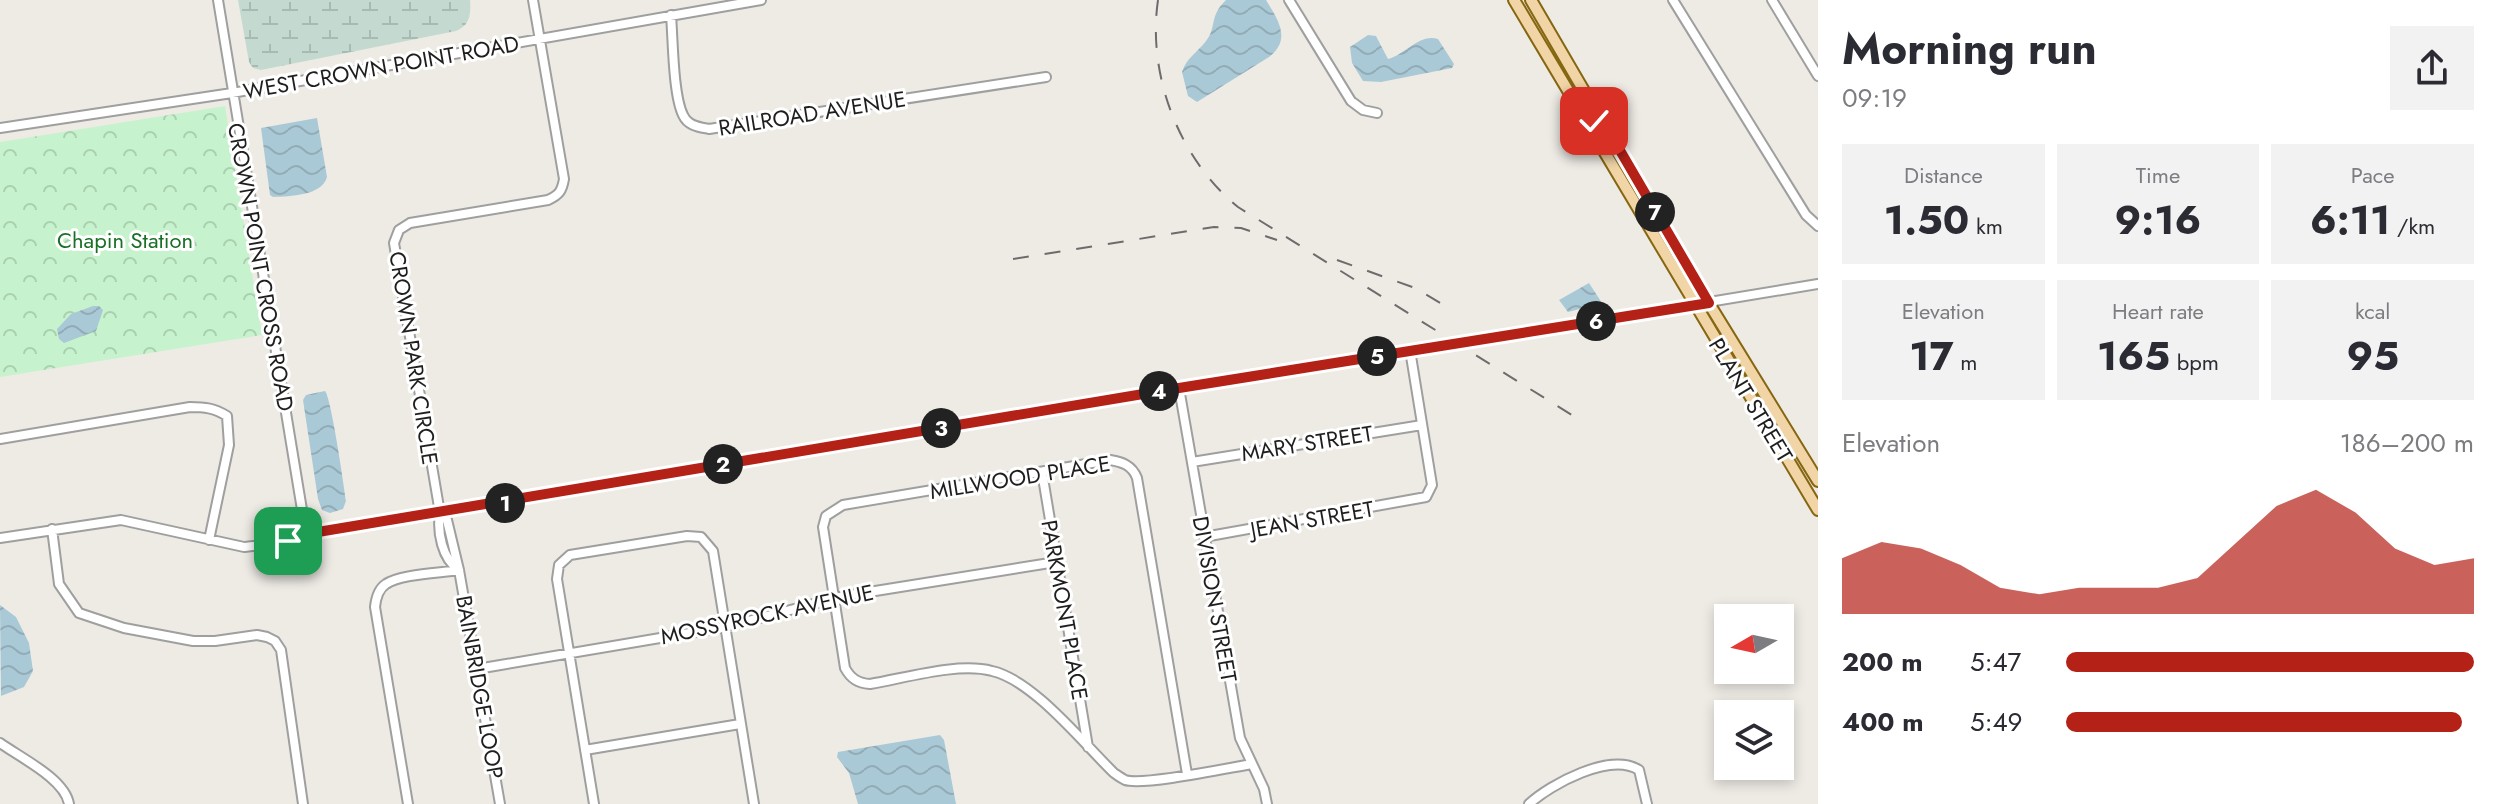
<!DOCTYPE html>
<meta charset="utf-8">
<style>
:root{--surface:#fff;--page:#f2f2f3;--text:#2b2b33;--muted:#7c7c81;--accent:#b42117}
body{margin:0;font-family:Jost,sans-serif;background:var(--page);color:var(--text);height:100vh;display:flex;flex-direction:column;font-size:30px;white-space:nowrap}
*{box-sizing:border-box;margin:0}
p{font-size:26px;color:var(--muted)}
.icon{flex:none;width:44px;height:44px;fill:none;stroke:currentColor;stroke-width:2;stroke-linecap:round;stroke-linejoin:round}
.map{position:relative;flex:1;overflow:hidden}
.side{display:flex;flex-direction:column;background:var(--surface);width:680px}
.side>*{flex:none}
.needle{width:52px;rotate:261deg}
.controls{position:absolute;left:1714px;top:604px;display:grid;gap:16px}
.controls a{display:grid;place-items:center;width:80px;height:80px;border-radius:0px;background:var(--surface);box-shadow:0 4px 12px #0003;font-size:40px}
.pin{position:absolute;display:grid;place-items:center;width:68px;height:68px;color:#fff;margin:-34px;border-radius:16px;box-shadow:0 4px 12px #0006}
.km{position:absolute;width:40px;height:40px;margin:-20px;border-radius:50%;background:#222;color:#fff;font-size:22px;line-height:40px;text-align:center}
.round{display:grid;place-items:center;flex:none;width:84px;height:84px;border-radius:0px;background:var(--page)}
.overview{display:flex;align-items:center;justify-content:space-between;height:136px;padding:0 24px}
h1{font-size:44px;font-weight:700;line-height:60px}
.stats{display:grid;grid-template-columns:repeat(3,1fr);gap:12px;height:136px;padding:8px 24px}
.stats div{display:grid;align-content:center;border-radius:0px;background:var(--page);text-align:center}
.stats b{font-size:40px;font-weight:700}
.stats small{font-size:22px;font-weight:400}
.stats p{font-size:22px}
.chart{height:224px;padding:16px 24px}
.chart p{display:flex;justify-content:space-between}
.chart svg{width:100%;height:144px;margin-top:8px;fill:var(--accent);opacity:.7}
ul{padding:0 24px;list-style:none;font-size:26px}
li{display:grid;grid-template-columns:128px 96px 1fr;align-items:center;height:60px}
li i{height:20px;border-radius:10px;background:var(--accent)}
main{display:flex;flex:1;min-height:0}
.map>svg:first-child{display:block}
</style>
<main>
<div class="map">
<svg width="1818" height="804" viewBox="0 0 1818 804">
<defs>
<pattern id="wetland-marsh" width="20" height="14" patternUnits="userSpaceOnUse" patternTransform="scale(2)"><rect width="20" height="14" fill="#c4dad1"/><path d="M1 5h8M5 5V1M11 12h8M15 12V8" fill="none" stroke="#a8bbb3"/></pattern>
<pattern id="park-crowns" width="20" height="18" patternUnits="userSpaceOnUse" patternTransform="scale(2)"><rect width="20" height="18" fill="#c6f3cd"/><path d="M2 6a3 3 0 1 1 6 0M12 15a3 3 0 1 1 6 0" fill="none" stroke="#aad0b0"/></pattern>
<pattern id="water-waves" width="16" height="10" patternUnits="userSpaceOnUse" patternTransform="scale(2)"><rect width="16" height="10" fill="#aac9d6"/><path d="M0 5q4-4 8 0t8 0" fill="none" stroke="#92acb7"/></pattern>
</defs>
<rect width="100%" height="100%" fill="#eeebe5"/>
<path fill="url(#wetland-marsh)" d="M238,0h232c1,14 0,25 -14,31l-195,39 -8,-2 -4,-6z"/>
<path fill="url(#park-crowns)" d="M225,106l37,229 -262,42v-235z"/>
<path fill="url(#water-waves)" d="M1226,0h40c12,20 26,39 3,57l-72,45 -9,-6 -6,-24c5,-15 15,-19 24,-31 11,-14 3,-25 20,-41z
M1368,35l8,1 12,23c17,-4 31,-26 50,-20l16,25 -2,4 -71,14 -18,-1 -11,-18 -2,-16z
M317,118l10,59c-5,19 -37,19 -54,20l-3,-2 -9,-67z
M1589,283l13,20 -34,9 -9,-12z
M93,306h6l4,4 -7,21 -32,12 -5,-4 -2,-10 14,-15z
M325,391c6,6 19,94 21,110l-3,8 -13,4 -8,-3 -4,-11 -15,-99 3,-5z
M0,605l16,12 13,26 4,28 -9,16 -23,9z
M940,735l4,5 12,64h-98l-9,-31 -12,-16 1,-5z"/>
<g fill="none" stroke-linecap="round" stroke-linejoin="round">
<g stroke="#9f9f9f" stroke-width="12">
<path id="minor" d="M218,0l88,534
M1289,0l62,101 12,9 14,3
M1673,0l133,215 12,11
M1772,0l46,76
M671,15c2,24 2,80 12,100 5,11 16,12 26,14l337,-52
M0,128l232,-35 529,-93
M1179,388l61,350 24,51 3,15
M0,439l190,-32c15,0 24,1 37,9l2,29 -20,95
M1192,462l230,-37
M1042,472l46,275
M440,513l7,7 12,50
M52,529l7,55 20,29 45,15 69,13h22l42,-6 10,2 8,4 6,9 22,154
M1204,537l222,-40 6,-12 -22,-135
M0,538l121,-18 123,27c21,-2 43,-4 62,-13l1512,-250
M459,570c-17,-11 -22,-38 -19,-57l-46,-270 5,-13 11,-7 138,-23c11,-5 14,-9 16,-21l-31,-179
M477,669l248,-42 119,-31 212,-34
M0,743c21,15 65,36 69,61
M585,750l155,-26
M1187,774l-50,-296c-5,-13 -15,-16 -27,-18l-267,45 -17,11 -3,11 22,141c6,11 13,15 25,16 36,-6 88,-22 122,-13 41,9 91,72 122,102 3,2 7,5 11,7 18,6 103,-12 127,-16
M408,804l-33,-197c1,-9 3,-18 11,-23 14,-10 55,-11 73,-14l41,234
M594,804l-37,-225 2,-14 11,-10 117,-19 14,1 12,14 41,253
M1529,804c22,-20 81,-52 110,-34l8,34"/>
</g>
<g stroke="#866711" stroke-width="14">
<path id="major" d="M1514,0l304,510
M1531,0l158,271 129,210"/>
</g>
<use href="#minor" stroke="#fff" stroke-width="8"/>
<use href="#major" stroke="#f1d5a6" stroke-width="10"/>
<path stroke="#6c6c6c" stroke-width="2" stroke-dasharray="16 16" stroke-linecap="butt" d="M1158,0c-11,75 21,159 80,207l345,215
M1013,259l201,-32 27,1 36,12
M1337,260l78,28 32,19"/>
</g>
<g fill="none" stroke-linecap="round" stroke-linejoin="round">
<g stroke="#fff" stroke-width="16">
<path id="route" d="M288,541l18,-7 873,-146 530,-85 -98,-168 -9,-2 -8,-12"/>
</g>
<use href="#route" stroke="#b42117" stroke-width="10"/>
</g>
<g text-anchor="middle" stroke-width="6" stroke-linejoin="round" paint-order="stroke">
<g font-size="22" fill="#1e1e1e" stroke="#fff">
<text transform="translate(381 67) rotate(-10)" y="8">WEST CROWN POINT ROAD</text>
<text transform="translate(812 113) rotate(-9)" y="8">RAILROAD AVENUE</text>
<text transform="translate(261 267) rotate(80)" y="8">CROWN POINT CROSS ROAD</text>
<text transform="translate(414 358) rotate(81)" y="8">CROWN PARK CIRCLE</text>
<text transform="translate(1751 400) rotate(59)" y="8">PLANT STREET</text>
<text transform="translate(1307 443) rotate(-9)" y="8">MARY STREET</text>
<text transform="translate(1020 477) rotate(-9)" y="8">MILLWOOD PLACE</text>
<text transform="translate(1312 519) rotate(-10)" y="8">JEAN STREET</text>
<text transform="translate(1215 599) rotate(80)" y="8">DIVISION STREET</text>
<text transform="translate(1065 610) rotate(80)" y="8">PARKMONT PLACE</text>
<text transform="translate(767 614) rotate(-12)" y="8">MOSSYROCK AVENUE</text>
<text transform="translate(480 687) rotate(80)" y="8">BAINBRIDGE LOOP</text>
</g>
<g font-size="22" fill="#186f25" stroke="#fff">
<text x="125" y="248">Chapin Station</text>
</g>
</g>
</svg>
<div class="controls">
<a><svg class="needle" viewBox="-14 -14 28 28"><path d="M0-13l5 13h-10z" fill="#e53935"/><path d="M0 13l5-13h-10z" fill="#7c7c81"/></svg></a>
<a><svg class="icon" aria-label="layers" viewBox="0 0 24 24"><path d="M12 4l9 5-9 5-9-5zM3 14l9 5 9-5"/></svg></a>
</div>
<div class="pin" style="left:288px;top:541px;background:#1e9e55"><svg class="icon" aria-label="arrive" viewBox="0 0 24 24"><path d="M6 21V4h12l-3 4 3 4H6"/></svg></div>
<div class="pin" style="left:1594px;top:121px;background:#d93025"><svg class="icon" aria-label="check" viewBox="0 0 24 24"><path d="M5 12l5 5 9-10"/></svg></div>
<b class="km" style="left:505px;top:503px">1</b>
<b class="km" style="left:723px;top:464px">2</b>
<b class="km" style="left:941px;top:428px">3</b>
<b class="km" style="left:1159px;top:391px">4</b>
<b class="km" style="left:1377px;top:356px">5</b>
<b class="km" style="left:1596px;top:321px">6</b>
<b class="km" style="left:1655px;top:212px">7</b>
</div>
<section class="side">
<div class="overview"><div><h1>Morning run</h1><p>09:19</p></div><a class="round"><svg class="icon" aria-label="share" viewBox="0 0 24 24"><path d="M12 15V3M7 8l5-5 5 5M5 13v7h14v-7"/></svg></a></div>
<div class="stats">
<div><p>Distance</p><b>1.50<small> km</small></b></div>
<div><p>Time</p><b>9:16</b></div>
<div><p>Pace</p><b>6:11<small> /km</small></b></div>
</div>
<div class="stats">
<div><p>Elevation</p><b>17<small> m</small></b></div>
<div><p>Heart rate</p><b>165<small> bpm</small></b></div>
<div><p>kcal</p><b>95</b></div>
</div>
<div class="chart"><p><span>Elevation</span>186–200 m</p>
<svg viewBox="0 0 160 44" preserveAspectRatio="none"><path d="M0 44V27L10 22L20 24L30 29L40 36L50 38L60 36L70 36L80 36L90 33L100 22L110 11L120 6L130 13L140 24L150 29L160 27V44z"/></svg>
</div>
<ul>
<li><b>200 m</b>5:47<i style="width:100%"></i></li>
<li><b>400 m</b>5:49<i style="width:97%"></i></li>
</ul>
</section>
</main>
